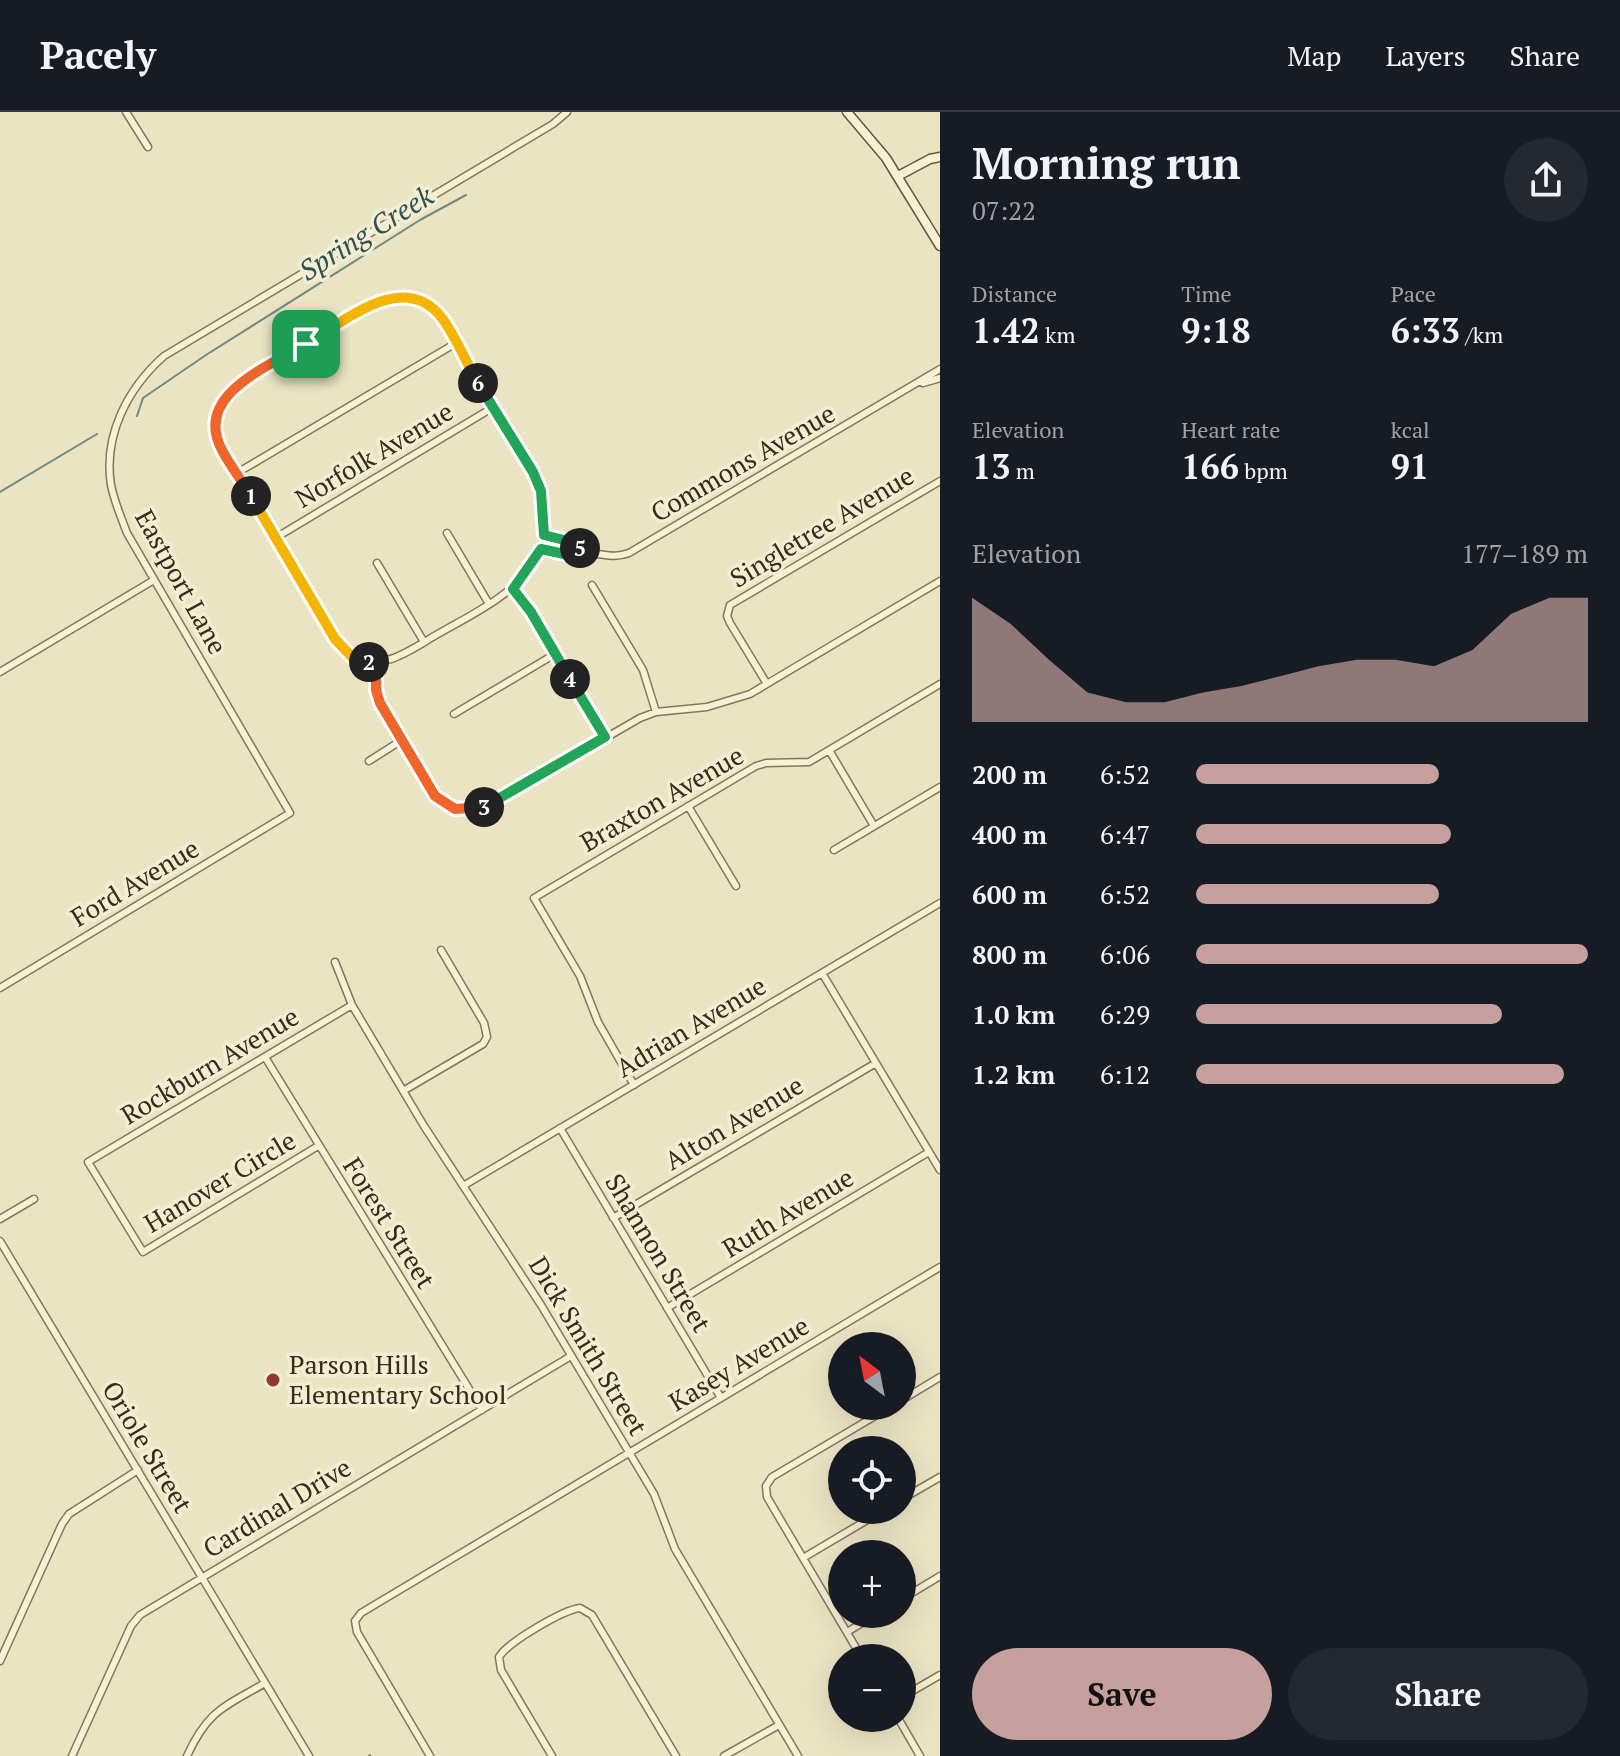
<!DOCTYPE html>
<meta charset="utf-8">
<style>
:root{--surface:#171b24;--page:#242831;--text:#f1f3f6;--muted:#9ea1a6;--line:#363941;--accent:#c5a09c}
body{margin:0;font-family:"PT Serif",serif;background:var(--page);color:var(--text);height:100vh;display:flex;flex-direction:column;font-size:30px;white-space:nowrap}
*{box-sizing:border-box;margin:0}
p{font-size:26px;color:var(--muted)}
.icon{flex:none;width:44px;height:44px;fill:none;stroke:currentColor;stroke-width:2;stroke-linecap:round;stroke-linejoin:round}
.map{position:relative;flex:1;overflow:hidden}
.drawer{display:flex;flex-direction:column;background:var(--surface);width:680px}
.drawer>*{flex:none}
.needle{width:52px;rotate:328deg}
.controls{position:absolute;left:828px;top:1220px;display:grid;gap:16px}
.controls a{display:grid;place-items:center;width:88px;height:88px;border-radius:50%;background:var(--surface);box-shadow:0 8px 32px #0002;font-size:40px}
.pin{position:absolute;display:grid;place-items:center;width:68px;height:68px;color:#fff;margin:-34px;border-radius:16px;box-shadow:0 4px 12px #0006}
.km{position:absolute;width:40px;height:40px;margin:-20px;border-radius:50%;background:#222;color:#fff;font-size:22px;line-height:40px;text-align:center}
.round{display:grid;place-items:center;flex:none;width:84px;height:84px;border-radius:42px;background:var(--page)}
.head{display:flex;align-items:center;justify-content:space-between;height:136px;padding:0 32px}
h1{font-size:44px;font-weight:700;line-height:60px}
.stats{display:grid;grid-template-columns:repeat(3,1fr);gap:12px;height:136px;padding:8px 32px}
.stats div{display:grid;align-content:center}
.stats b{font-size:34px;font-weight:700}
.stats small{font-size:22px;font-weight:400}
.stats p{font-size:22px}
.chart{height:224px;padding:16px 32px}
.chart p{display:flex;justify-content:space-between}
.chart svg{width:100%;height:144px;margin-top:8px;fill:var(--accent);opacity:.7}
.button{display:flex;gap:16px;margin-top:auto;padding:16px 32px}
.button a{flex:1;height:92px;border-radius:48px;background:var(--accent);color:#111;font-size:32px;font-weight:700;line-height:92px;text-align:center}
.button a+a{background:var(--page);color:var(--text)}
ul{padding:0 32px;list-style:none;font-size:26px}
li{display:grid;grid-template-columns:128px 96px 1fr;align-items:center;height:60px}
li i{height:20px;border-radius:10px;background:var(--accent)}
header{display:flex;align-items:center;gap:48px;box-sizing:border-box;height:112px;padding:0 40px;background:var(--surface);border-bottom:2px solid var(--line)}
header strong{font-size:38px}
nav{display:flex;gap:44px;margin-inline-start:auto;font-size:28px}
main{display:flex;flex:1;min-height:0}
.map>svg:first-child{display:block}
</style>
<header>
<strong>Pacely</strong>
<nav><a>Map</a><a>Layers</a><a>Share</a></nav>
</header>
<main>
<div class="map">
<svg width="940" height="1644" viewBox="0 0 940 1644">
<rect width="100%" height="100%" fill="#ebe4c3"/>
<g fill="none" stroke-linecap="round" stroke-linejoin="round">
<path stroke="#6c8b87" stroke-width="2" d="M137,304l6,-18 63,-43 214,-135 46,-25
M0,380l97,-58
M369,1644l1,-1"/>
<g stroke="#84765b" stroke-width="9">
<path id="street" d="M126,0l22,35
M396,183c13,2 24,3 34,11 24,20 46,75 63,103 15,26 36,50 46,79 6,17 8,42 2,59 -18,47 -70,67 -110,91 -25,15 -54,36 -83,15 -19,-14 -41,-65 -54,-87 -23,-40 -49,-79 -73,-119 -8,-24 -5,-41 14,-59l143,-87z
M923,271l17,-5
M237,361l219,-130
M447,421l42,71
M544,423l28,7 14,11
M277,425l215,-129
M541,437c17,3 27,3 44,4 17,0 28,6 44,0l311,-184
M377,451l47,79
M592,473l51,85 13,42
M513,477l18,23 74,125
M376,551v27l4,13 49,83c15,22 34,27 59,20l152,-88 16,-6 51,-5 43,-13 190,-113
M0,560l154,-92
M767,572l-37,-61 -3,-7 3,-11 210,-124
M454,602l101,-60
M829,638l45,76
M369,649l33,-21
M688,694l48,80
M834,738l106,-63
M335,850l17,43 72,121 117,179 113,189 21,55 123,207
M822,861l118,197
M0,876l290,-175 -163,-280c-6,-16 -13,-32 -16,-48 -8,-50 17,-97 53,-129l389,-232 14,-12
M265,945l217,353
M634,973l-36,-63 -18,-46 -46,-78 222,-132 10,-3 43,-1 131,-78
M403,979l80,-47 4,-7 -3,-14 -43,-73
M560,1016l161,270
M318,1034l-175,106 -55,-90 264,-157
M463,1074l477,-283
M613,1106l263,-155
M0,1107l34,-20
M0,1129l309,515
M667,1196l262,-156
M902,1288l38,-23
M902,1387l38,-22
M803,1446l81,-48
M902,1487l38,-23
M847,1520l30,-18
M862,1546l-95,-161 -1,-11 6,-9 120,-71
M0,1549l62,-137 7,-10 69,-44
M902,1585l38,-22
M898,1606l22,38
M72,1644l59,-130 9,-11 431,-259
M187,1644c21,-46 37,-49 78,-73
M430,1644l-73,-124 -2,-11 6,-8 579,-346
M552,1644l-51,-86 -2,-13c9,-15 64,-47 81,-49l12,7 84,141
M724,1644l55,-31"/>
</g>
<g stroke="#65573e" stroke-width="11">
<path id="secondary" d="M847,0l39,46 54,88
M898,64l32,-17 10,-2"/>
</g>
<use href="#street" stroke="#f6f0d5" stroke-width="6"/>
<use href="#secondary" stroke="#f6f0d5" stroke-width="8"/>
</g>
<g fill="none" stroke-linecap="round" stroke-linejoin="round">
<g stroke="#fff" stroke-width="16">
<path id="split-1" d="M251,384c-9,-16 -22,-31 -30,-48 -27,-54 49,-82 85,-104"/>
</g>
<g stroke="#fff" stroke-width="16">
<path id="split-2" d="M251,384l84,143 16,17 18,6"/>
</g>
<g stroke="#fff" stroke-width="16">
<path id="split-3" d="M369,550l7,1v27l4,13 55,93 20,13 29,-2"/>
</g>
<g stroke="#fff" stroke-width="16">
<path id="split-4" d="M484,695l121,-70 -35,-58"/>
</g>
<g stroke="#fff" stroke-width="16">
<path id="split-5" d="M570,567l-39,-67 -18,-23 28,-40 28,6 17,-2 -6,-5"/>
</g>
<g stroke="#fff" stroke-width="16">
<path id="split-6" d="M478,271l55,89 8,19 3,44 28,7 8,6"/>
</g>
<g stroke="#fff" stroke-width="16">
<path id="split-7" d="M306,232c38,-22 98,-76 136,-26 14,19 24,44 36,65"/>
</g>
<use href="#split-1" stroke="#f0652b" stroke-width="10"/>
<use href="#split-2" stroke="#f5b400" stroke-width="10"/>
<use href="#split-3" stroke="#f0652b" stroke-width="10"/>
<use href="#split-4" stroke="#22a559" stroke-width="10"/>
<use href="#split-5" stroke="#22a559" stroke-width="10"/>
<use href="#split-6" stroke="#22a559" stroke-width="10"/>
<use href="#split-7" stroke="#f5b400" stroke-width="10"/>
</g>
<circle fill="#8f3a2f" stroke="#f3edd2" stroke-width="3" cx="273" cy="1268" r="8"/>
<g text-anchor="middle" stroke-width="7" stroke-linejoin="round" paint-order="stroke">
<g font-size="26" fill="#342c1e" stroke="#f3edd2">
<text transform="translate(374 343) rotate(-31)" y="9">Norfolk Avenue</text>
<text transform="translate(743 351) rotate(-30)" y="9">Commons Avenue</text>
<text transform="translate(822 415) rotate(-31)" y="9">Singletree Avenue</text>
<text transform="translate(181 470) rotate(61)" y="9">Eastport Lane</text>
<text transform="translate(662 687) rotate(-30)" y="9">Braxton Avenue</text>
<text transform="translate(135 771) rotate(-31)" y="9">Ford Avenue</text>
<text transform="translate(691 915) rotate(-31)" y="9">Adrian Avenue</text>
<text transform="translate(210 954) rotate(-31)" y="9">Rockburn Avenue</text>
<text transform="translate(734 1011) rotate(-31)" y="9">Alton Avenue</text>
<text transform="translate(220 1070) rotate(-31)" y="9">Hanover Circle</text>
<text transform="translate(788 1101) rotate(-31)" y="9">Ruth Avenue</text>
<text transform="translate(389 1111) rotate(58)" y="9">Forest Street</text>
<text transform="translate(658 1141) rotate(59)" y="9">Shannon Street</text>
<text transform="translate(588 1234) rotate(59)" y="9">Dick Smith Street</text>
<text transform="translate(739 1252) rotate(-31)" y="9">Kasey Avenue</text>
<text transform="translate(147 1335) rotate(59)" y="9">Oriole Street</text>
<text transform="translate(277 1396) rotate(-31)" y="9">Cardinal Drive</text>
</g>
<g font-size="26" fill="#342c1e" stroke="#f3edd2" text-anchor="start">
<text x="289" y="1262">Parson Hills<tspan x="289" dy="30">Elementary School</tspan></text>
</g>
<g font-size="28" font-style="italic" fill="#2e5153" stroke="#f3edd2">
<text transform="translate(366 121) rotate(-32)" y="10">Spring Creek</text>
</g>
</g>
</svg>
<div class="controls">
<a><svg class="needle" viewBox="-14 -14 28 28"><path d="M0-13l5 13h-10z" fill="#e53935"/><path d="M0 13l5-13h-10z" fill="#9ea1a6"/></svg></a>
<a><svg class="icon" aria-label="locate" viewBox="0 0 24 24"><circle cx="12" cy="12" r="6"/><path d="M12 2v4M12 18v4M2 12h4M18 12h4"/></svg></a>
<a>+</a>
<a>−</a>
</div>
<div class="pin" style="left:306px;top:232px;background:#1e9e55"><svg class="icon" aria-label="arrive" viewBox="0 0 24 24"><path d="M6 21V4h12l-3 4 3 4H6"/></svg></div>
<b class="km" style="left:251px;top:384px">1</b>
<b class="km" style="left:369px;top:550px">2</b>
<b class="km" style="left:484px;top:695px">3</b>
<b class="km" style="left:570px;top:567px">4</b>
<b class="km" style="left:580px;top:436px">5</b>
<b class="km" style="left:478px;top:271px">6</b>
</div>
<section class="drawer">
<div class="head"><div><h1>Morning run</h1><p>07:22</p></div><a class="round"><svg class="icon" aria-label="share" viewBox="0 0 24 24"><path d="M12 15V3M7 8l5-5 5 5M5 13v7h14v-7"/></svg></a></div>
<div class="stats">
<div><p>Distance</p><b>1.42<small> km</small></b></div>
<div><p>Time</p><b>9:18</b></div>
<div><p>Pace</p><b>6:33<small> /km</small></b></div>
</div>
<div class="stats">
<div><p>Elevation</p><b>13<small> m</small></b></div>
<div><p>Heart rate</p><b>166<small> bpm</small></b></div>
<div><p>kcal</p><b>91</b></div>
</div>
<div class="chart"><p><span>Elevation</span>177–189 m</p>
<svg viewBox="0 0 160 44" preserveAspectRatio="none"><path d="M0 44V6L10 14L20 25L30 35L40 38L50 38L60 35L70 33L80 30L90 27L100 25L110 25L120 27L130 22L140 11L150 6L160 6V44z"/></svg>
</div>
<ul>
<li><b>200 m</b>6:52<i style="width:62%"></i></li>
<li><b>400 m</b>6:47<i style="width:65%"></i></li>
<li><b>600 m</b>6:52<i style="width:62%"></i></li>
<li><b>800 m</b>6:06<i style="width:100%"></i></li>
<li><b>1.0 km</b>6:29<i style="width:78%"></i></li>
<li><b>1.2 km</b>6:12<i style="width:94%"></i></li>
</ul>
<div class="button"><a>Save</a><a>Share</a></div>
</section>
</main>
